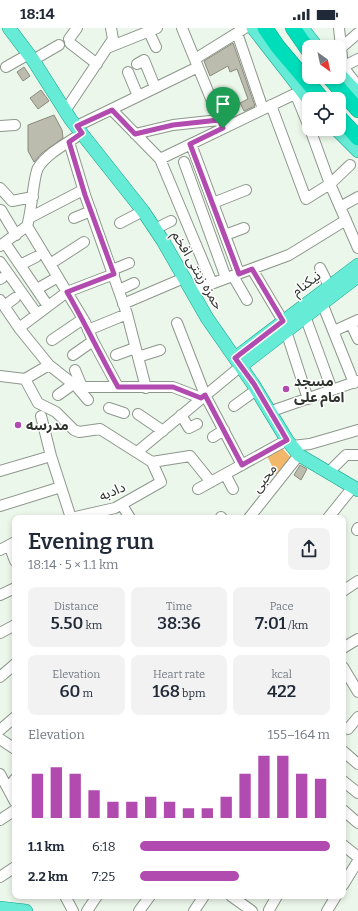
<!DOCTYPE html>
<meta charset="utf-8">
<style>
:root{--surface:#fff;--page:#f2f2f3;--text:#1f2937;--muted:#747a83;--accent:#b24baf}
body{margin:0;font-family:Bitter,"Noto Sans Arabic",serif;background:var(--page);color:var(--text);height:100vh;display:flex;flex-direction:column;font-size:15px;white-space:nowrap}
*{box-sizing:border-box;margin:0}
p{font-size:13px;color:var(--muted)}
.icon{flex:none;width:22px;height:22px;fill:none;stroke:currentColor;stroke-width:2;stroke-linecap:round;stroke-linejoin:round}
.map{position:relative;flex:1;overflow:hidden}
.details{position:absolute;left:12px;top:487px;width:334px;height:384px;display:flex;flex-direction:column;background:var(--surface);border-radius:8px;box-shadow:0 2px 6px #0003}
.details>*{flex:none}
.needle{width:26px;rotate:147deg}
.controls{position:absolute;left:302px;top:12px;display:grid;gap:8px}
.controls a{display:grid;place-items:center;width:44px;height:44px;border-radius:8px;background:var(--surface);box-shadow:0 2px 6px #0003;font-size:20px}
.pin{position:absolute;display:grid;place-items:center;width:34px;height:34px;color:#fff;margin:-41px -17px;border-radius:50% 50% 50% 0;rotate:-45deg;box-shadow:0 0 4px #0007}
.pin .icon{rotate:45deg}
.round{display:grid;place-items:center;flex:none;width:42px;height:42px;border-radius:8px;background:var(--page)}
.headline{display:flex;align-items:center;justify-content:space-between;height:68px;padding:0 16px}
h1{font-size:22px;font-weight:600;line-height:30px}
.figures{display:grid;grid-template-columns:repeat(3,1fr);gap:6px;height:68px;padding:4px 16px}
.figures div{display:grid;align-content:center;border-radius:8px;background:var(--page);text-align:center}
.figures b{font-size:17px;font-weight:600}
.figures small{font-size:11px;font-weight:400}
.figures p{font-size:11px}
.chart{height:112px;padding:8px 16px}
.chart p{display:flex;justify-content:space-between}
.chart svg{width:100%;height:72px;margin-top:4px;stroke:var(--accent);stroke-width:6}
ul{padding:0 16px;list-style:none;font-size:13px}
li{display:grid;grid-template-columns:64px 48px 1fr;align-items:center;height:30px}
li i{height:10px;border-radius:5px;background:var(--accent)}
.status{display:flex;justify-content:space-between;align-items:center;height:28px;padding:0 20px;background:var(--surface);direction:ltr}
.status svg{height:11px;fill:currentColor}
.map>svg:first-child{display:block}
</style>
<div class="status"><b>18:14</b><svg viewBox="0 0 49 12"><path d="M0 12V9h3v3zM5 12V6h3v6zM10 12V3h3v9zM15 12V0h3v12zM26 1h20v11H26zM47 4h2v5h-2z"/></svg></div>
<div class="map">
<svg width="358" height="883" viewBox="0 0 358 883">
<rect width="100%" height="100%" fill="#ecf7eb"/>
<path fill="#f2b769" d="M282,420l9,10 -14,18 -10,-20z"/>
<path fill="#bcbcae" stroke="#8a8a7d" d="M233,15l22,63 -11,5 -4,-8 8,-4 -11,-30 -7,3 -2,-6 -18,10 -6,-15z
M24,39l6,9 -7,5 -6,-9z
M41,62l8,11 -11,8 -8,-11z
M54,87l8,15 1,8 -21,15 -8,9 -6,-11v-26z
M300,437l7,4 -6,11 -7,-5z"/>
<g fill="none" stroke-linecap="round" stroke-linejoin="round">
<g stroke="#8d978c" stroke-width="12">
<path id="minor" d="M182,0l41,100
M339,0l4,39
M149,4l7,15
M237,5l26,76
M69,11l8,-11
M70,15l27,21
M342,19l16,-14
M107,20l50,-20
M195,31l50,-31
M33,32l26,-15
M137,36l7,-4 11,27
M6,39l23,-13
M343,39l15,19
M339,41l19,-10
M128,44l10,24
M296,67l13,32
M271,77l35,94 24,-15 20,-19
M112,82l48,49 52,124
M65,83l48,-72 -2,-11
M0,98l15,-1
M77,98l121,-59
M310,101l20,55 28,64
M135,106l38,-9 46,-5
M69,114l16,53 42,119 19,74
M191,116l48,129
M160,131l141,-68
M184,134l42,116
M0,160l12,13 21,-4
M213,175l33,-13
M340,179l18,-10
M1,182l15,25
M31,189l52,-27
M74,190l17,-7
M120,195l23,-12
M27,198l58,96 8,19 25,46
M27,198c5,-14 6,-49 11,-58 9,-15 30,-25 44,-35
M155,201l16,-8
M225,207l19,-7
M5,215l43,63
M0,218l27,-20
M0,234l37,52
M50,236l34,-22
M20,237l16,-8
M320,240l9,18
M252,241l31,52
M112,242l17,-7
M233,248l14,24
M0,251l2,-1
M37,261l21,-12
M119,262l15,-7
M192,263l97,-36 57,-35
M0,272l19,28 30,37 28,22h96l28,11
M322,275l32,80
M123,276l61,-26
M4,278l11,-8
M305,288l27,74
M177,295l28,72 37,70
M351,296l7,15
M19,300l48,-36 47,-18
M88,302l39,-16
M286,303l22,68
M334,303l24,-11
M52,312l31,-21
M73,327l20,-14
M116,327l19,-7
M138,329l22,-7
M75,342l7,17
M0,348l25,3 13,24 18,9 18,18 5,2 21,-3 52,33
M25,351l24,-14
M77,359l11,13
M58,367l14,-10
M234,378l22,-16
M109,380l15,5
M269,384l89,-31
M138,386l25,17
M181,387l8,13 8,-4
M41,388l10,40 20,62
M213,409l11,-7
M292,418l18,-2 48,-14
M137,424l104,-86
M152,434l38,-6 21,26
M0,443l51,-15
M328,445l18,-18h12
M225,446l8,15
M198,461l89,-49
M122,477l8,13
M0,478l61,-19
M221,489l1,1
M71,490l44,-10 46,-26 -9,-20
M249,490l50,-63
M328,490l25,-31
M357,502l1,-2
M9,517l6,16
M0,522l15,-8
M343,563l15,-10
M0,567l15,-7
M0,605l15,-8
M343,620l15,-9
M343,639l15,25
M0,649l15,-13
M348,701l10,-12
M0,702l15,-13
M0,711l15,10
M343,723l15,13
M0,746l15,28
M343,753l15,12
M8,761l7,-10
M343,782l15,13
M0,792l15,-10
M343,817l15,12
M0,849l15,-10
M343,857l15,-24
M65,868l8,15
M231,868l21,15
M269,882l8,-14
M87,883l10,-15
M139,883l11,-15
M194,883l10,-15
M327,883l9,-15"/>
</g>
<g stroke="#10a289" stroke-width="14">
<path id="major" d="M9,0l24,32 38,60 72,91 20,30 44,77 46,66 34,56 12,15 59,35
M253,0l56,72
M302,0l15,19
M339,46l19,20
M336,101l22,22
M235,330l123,-93
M241,338l117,-90
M0,880l26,3"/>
</g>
<g stroke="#10a289" stroke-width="16">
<path id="highway" d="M265,0l13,19 44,52
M293,0l16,23
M329,49l29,33
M339,89l19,21"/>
</g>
<use href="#minor" stroke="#fff" stroke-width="10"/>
<use href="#major" stroke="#66ebd6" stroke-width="13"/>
<use href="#highway" stroke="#00ddba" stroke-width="15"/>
</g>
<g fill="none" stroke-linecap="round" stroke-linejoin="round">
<g stroke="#fff" stroke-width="8">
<path id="route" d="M112,82l23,24 38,-9 46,-5 4,8 -33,16 49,130 13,-5 31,52 -48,37 19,26 33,56 -45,25 -37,-70 -4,3 -28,-11h-55c-18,-32 -33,-64 -51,-95l47,-18 -29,-79 -16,-53 13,-9 -5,-7z"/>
</g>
<use href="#route" stroke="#b24baf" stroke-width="5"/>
</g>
<g fill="#b24baf" stroke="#fff" stroke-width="1.5">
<circle cx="286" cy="361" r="4"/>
<circle cx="18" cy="397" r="4"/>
</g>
<g text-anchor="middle" stroke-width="3" stroke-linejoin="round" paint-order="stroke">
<g font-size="14" fill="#2f332e" stroke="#fff">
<text transform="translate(198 242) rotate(60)" y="5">حمزه زینتی افخم</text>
<text transform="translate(306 255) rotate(-37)" y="5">نیکنام</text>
<text transform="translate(264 450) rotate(-52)" y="5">محبی</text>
<text transform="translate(112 463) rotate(-23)" y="5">دادبه</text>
</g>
<g font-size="14" font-weight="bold" fill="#2f332e" stroke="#fff" text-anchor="start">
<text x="294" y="358">مسجد<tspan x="294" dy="16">امام علی</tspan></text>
<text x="26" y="402">مدرسه</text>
</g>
</g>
</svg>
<div class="controls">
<a><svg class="needle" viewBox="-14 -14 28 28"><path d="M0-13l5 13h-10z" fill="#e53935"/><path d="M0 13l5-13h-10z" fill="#747a83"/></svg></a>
<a><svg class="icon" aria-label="locate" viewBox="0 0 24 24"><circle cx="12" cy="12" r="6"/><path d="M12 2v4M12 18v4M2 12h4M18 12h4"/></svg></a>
</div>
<div class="pin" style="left:223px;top:100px;background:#1e9e55"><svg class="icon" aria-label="arrive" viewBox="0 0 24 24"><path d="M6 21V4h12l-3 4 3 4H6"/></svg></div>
<section class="details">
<div class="headline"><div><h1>Evening run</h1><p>18:14 · 5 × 1.1 km</p></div><a class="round"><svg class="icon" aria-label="share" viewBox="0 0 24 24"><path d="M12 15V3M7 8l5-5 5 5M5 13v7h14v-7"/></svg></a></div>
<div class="figures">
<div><p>Distance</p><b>5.50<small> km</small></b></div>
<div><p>Time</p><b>38:36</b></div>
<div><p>Pace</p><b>7:01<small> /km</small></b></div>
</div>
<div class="figures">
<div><p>Elevation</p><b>60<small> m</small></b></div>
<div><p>Heart rate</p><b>168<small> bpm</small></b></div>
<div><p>kcal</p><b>422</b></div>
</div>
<div class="chart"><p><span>Elevation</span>155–164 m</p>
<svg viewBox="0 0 160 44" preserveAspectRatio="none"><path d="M5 44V17M15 44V13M25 44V17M35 44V27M45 44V34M55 44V34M65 44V31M75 44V34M85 44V38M95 44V38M105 44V31M115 44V17M125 44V6M135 44V6M145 44V17M155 44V20"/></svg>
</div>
<ul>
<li><b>1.1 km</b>6:18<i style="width:100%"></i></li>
<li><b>2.2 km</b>7:25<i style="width:52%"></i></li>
</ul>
</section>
</div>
